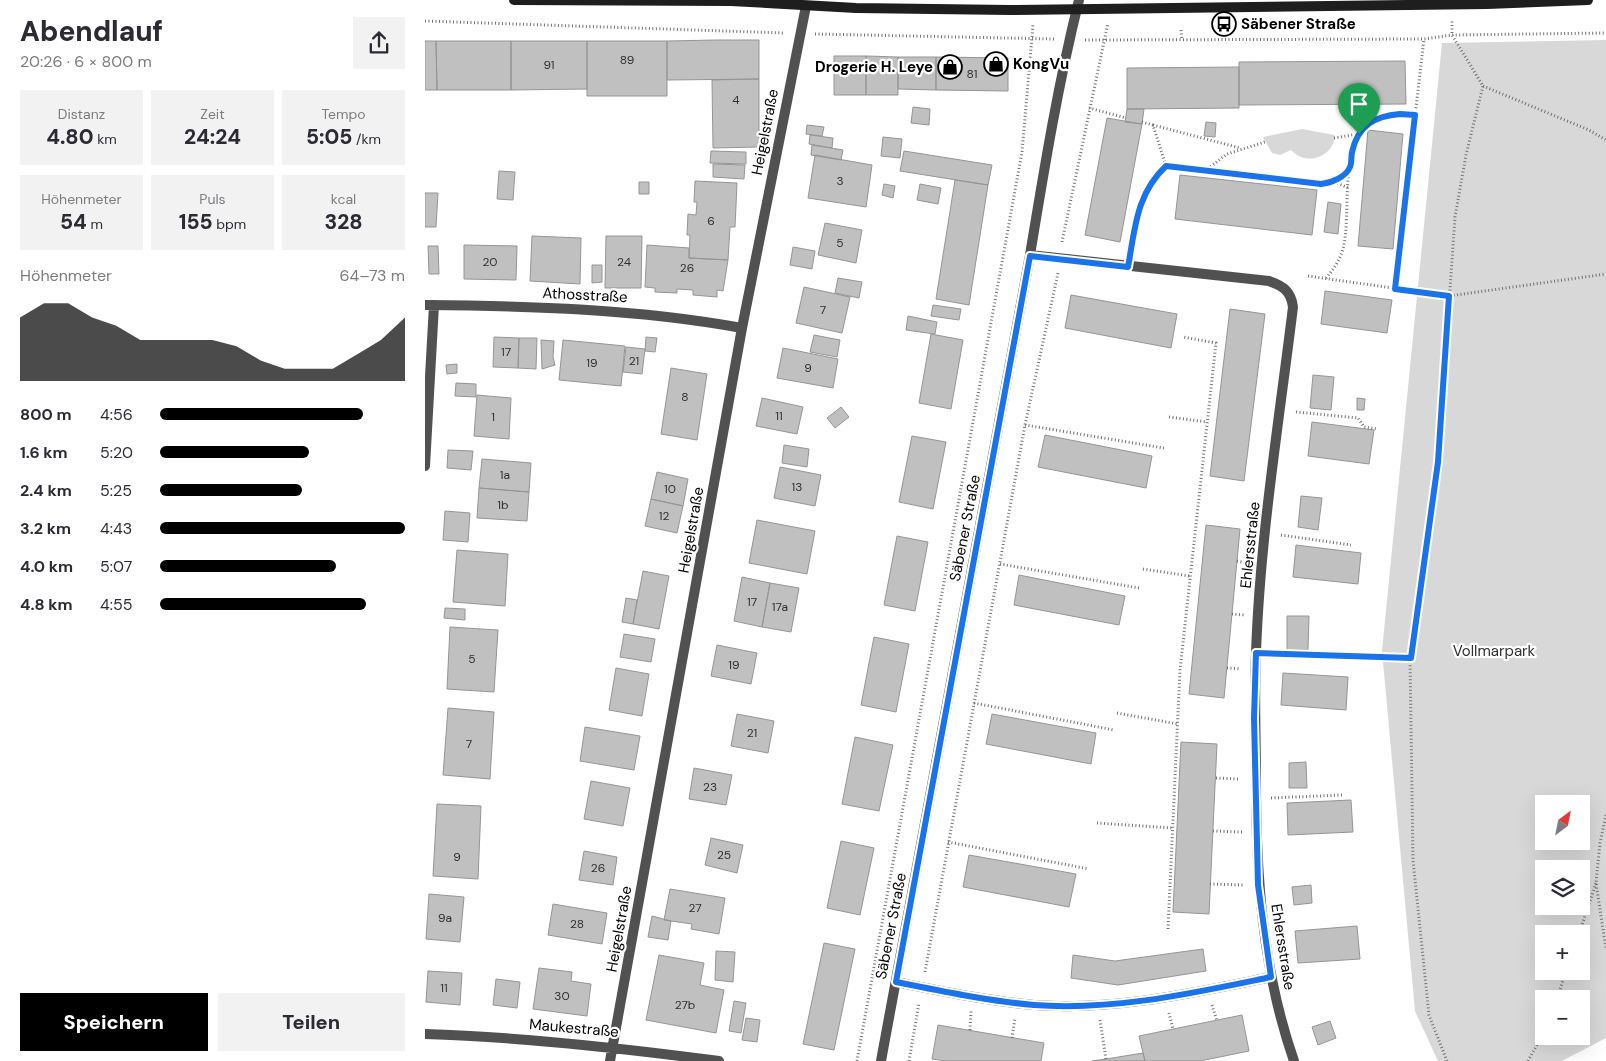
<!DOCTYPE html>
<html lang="de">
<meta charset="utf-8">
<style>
:root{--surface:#fff;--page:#f2f2f3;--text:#2b2b33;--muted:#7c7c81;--accent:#000}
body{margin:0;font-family:"DM Sans",sans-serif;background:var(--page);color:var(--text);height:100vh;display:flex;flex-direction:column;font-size:19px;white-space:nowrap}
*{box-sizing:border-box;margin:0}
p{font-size:16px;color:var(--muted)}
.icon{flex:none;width:28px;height:28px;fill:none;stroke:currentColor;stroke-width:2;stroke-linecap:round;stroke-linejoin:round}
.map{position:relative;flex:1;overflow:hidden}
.drawer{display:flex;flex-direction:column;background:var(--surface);width:425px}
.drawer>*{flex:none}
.needle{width:32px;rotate:32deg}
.controls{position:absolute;left:1110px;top:795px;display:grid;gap:10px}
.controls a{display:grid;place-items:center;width:55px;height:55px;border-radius:0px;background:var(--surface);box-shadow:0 5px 20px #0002;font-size:25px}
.pin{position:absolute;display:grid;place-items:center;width:42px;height:42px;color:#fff;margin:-51px -21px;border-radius:50% 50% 50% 0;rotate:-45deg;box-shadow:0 0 5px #0007}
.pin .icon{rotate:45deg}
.round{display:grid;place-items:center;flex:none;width:52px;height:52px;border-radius:0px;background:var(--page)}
.overview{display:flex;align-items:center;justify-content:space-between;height:85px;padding:0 20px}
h1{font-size:28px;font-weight:800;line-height:38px}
.stats{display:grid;grid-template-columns:repeat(3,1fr);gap:8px;height:85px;padding:5px 20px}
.stats div{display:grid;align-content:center;border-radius:0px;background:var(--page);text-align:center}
.stats b{font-size:21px;font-weight:800}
.stats small{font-size:14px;font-weight:400}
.stats p{font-size:14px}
.chart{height:140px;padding:10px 20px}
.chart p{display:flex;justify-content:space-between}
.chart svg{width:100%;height:90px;margin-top:5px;fill:var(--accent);opacity:.7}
.action{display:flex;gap:10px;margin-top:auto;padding:10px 20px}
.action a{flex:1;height:58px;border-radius:0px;background:var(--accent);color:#fff;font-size:20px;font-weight:800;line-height:58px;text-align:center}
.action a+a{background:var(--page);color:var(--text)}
ul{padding:0 20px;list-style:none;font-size:16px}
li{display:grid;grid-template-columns:80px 60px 1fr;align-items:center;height:38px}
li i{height:12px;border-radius:6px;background:var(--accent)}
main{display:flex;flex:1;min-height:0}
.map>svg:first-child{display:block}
</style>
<main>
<section class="drawer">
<div class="overview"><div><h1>Abendlauf</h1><p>20:26 · 6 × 800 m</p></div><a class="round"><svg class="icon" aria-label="share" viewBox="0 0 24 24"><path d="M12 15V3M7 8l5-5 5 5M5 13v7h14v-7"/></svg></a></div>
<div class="stats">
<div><p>Distanz</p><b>4.80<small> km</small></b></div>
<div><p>Zeit</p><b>24:24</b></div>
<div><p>Tempo</p><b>5:05<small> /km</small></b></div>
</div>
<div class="stats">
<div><p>Höhenmeter</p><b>54<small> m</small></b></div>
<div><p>Puls</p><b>155<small> bpm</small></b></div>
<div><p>kcal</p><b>328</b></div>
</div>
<div class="chart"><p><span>Höhenmeter</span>64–73 m</p>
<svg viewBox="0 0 160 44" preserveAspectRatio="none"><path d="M0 44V13L10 6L20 6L30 13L40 17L50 24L60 24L70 24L80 24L90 27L100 34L110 38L120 38L130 38L140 31L150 24L160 13V44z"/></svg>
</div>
<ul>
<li><b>800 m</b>4:56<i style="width:83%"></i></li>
<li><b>1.6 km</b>5:20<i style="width:61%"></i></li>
<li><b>2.4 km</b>5:25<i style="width:58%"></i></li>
<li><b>3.2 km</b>4:43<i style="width:100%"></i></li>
<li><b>4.0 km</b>5:07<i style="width:72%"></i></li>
<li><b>4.8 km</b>4:55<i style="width:84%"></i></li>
</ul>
<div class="action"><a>Speichern</a><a>Teilen</a></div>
</section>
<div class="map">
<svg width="1181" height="1061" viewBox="0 0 1181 1061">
<rect width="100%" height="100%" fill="#fff"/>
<path fill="#d8d8d8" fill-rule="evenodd" d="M1181,40v998l-44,23h-124l-23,-50 -33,-360 60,-608zM1119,804h37v37h-37zM1119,869h37v37h-37zM1119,934h37v37h-37zM1119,999h37v37h-37z
M877,129l32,6c2,16 -18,28 -33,22 -3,-1 -7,-4 -10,-7l-11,5 -8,-2 -9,-16z"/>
<path fill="#c0c0c0" stroke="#959595" d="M291,40h43v39l-92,1v-39z
M0,41h11l1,49h-12z
M11,41h75v49h-74z
M86,41h76v48l-76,1z
M162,41h80v55h-80z
M409,56h32v39h-32z
M441,56l32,1v38h-32z
M473,57h38v33l-38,-1z
M511,57l72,1v33l-72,-1z
M980,61l1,43 -167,1v-43z
M814,67v41l-112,1v-41z
M334,79v68l-46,1 -1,-68z
M488,107l17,2 -1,16 -18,-2z
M702,109h17l-2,15 -17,-2z
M682,118l35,6 -22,118 -35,-7z
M781,122l10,1 -1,14 -11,-1z
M382,125l17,2 -2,9 -16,-2z
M943,130l35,4 -10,115 -35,-3z
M385,135l23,3 -1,10 -23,-4z
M458,137l19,2 -2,19 -19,-2z
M387,145l31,5 -2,10 -30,-5z
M286,151l35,1v12l-36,-1z
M479,151l88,14 -4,20 -88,-14z
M390,155l57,10 -6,42 -58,-9z
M288,164l32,1 -1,14 -31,-2z
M74,171l16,1 -2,28 -16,-1z
M755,175l137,15 -5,45 -137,-16z
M530,180l33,5 -19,120 -33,-6z
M270,181l42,2 -2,44h-5l-2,33 -39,-2 1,-23h-3l1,-21 8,1 1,-13h-3z
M214,182h10v12h-10z
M459,184l11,2 -2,12 -11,-3z
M495,184l21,4 -3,16 -21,-4z
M0,193h13l-2,34h-11z
M903,202l13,2 -3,30 -14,-2z
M400,223l37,7 -6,33 -38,-8z
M107,236l49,2 -1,46 -50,-3z
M181,236h36l-1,52h-36z
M39,245l53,1 -1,34 -52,-1z
M222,245l42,3v10l39,2 -5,31 -6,-1v7l-24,-2v-5l-16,-1v4l-22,-1v-4l-10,-1z
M3,246h10l1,28h-10z
M368,247l22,4 -3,18 -22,-4z
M167,265h10v17l-10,1z
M413,278l24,4 -3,16 -24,-5z
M379,287l46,10 -8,36 -46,-10z
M900,291l67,9 -5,33 -66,-9z
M646,295l106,19 -6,34 -106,-20z
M508,305l28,4 -2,11 -28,-4z
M805,309l35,5 -21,167 -34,-5z
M483,316l29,6 -2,12 -29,-4z
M506,334l32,6 -12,69 -32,-6z
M389,335l26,5 -3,17 -27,-5z
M69,337l25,1 -1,30 -25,-1z
M221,337l11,1 -2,14 -10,-1z
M94,338h18l-1,31 -18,-1z
M116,340l13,1 -1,16 2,8 -13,4z
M138,340l62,6 -4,40 -62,-6z
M201,347l19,2 -3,25 -19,-2z
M358,348l55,11 -5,29 -56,-10z
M32,364v9l-10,1 -1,-9z
M246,368l36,6 -10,66 -36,-6z
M888,375l21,2 -3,33 -21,-2z
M31,383l20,1v13l-21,-1z
M52,395l34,3 -2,41 -35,-3z
M337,398l41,9 -6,27 -41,-8z
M932,398l8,1 -1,11h-7z
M416,407l8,10 -14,11 -8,-10z
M887,422l62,8 -5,34 -61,-8z
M620,435l107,21 -6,32 -108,-21z
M487,436l34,6 -13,67 -34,-7z
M359,445l25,4 -2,18 -25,-4z
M23,450l25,1 -2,19 -24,-2z
M57,459l49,4 -2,29 -50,-4z
M355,467l41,8 -6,31 -41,-8z
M232,472l31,7 -5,27 -32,-7z
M54,488l50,4 -2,29 -50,-3z
M876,496l21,2 -4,32 -20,-3z
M226,499l32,7 -6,27 -32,-7z
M20,511l25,2 -2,29 -25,-2z
M332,520l58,11 -8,43 -58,-11z
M781,525l34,4 -16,169 -35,-4z
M472,536l31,6 -13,69 -31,-6z
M871,545l65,8 -3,31 -65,-7z
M32,550l51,4 -3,52 -52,-4z
M218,571l26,5 -10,53 -26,-5z
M594,575l106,21 -6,29 -105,-20z
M317,577l28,6 -8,44 -28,-6z
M345,583l29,5 -8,44 -29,-5z
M201,598l11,2 -4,24 -11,-2z
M20,608l20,1v11l-21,-2z
M862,616h22l-1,34h-21z
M25,627l48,3 -4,62 -47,-3z
M199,634l31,5 -4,23 -31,-5z
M449,637l35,7 -13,68 -35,-7z
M292,645l40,8 -6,31 -40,-8z
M191,668l33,6 -7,42 -33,-6z
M858,673l65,4 -2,33 -65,-5z
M23,708l46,4 -4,67 -47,-4z
M312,714l37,7 -6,32 -37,-7z
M567,714l104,19 -5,31 -105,-20z
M160,727l55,9 -6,34 -54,-9z
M430,737l38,8 -14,66 -37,-7z
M756,742l36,2 -8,170 -36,-2z
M881,762l1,26h-18v-25z
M269,768l38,7 -6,30 -37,-6z
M166,781l39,7 -7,38 -39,-7z
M926,800l2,32 -65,3 -1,-32z
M12,804l44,2 -3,73 -45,-3z
M286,838l32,7 -6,28 -32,-8z
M416,841l33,7 -14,67 -33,-7z
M159,851l33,6 -4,28 -34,-5z
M544,855l107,19 -7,33 -106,-20z
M886,885l1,18 -18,2 -2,-18z
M245,889l55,9 -6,36 -28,-5 1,-5 -28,-4z
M4,894l35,3 -4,45 -34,-3z
M128,904l54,9 -5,31 -54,-9z
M227,916l19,5 -3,19 -20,-3z
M932,926l3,33 -62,4 -3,-32z
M399,943l31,6 -21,101 -31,-6z
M778,949l3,22 -88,14 -47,-7 2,-23 42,6z
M291,951l19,1 -2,30 -18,-2z
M234,955l45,8 -4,22 24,5 -8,43 -70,-13z
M114,968l33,4 -1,9 20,3 -4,32 -54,-7z
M3,971l34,2 -2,32 -34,-3z
M71,979l24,3 -3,26 -24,-3z
M309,1001l12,2 -5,30 -12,-2z
M817,1015l7,36 -49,10h-55l-6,-25z
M321,1018l14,2 -3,22 -15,-2z
M905,1021l6,17 -18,7 -6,-18z
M513,1025l106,18 -3,18h-95l-14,-2z
M718,1053l2,8h-53l14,-2z"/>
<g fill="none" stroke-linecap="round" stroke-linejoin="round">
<path stroke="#737373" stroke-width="3" stroke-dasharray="1 2.5" stroke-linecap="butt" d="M0,21l359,12
M756,30l1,10
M390,34l239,5
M660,40l339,-1 28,-4 154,-2
M1058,86l106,44 17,10
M664,108l37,10
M717,122l11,3 13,41
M728,125l87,23
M909,138l24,-4
M780,171l22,-17 38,-12
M909,182l15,6
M637,242l46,-219
M706,249c7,-34 8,-58 35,-83l154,17 14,-1 16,-14
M883,276l141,20 157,-22
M901,278c7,-8 14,-18 17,-29 9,-34 -5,-107 27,-128 13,-9 30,-7 45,-6
M970,289l29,-250
M871,412l62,6 6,9 13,2
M744,417l38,5
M600,425l139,23
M856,535l70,10
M812,561l9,2
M575,564l139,24
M718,569l47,7
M807,614l12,1
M846,653l139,5
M802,668l14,1
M549,703l140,27
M692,713l61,11
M791,778l24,1
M846,798l71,-3
M1181,815l-6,28 -4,40 10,66
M672,823l76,5
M788,831l29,1
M523,842l141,27
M785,884l35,1
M743,929l12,-259 36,-327 -33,-6
M1154,934l17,-51
M500,972l100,-547 33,-152
M1132,999l9,-28
M787,1005l5,16
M744,1013l4,16
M675,1020l6,39
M545,1030l1,-19
M587,1038l3,-20
M432,1061l165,-909 11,-127
M484,1061l10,-58
M1022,1061l-18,-46 -16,-155 -3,-202 28,-196 17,-245 11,-62 17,-69 -31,-51v-15
M1103,1061l16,-29"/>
<path stroke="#515151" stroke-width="10" d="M605,255l239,26c14,5 22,10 24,26 -14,115 -33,230 -37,346 -2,42 0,84 0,126 0,96 6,190 38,282
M0,305c106,1 213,4 317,23
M0,466l9,-161
M471,982c45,9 92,19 138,23 80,6 159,-12 237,-28
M0,1034c99,3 196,14 294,27
M185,1061l132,-733 64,-322
M456,1061l149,-806c14,-85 28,-171 49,-255"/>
<path stroke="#1e1e1e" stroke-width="10" d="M89,0l217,1 125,7 154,2 477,-6 101,-4"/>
</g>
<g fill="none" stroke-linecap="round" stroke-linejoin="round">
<g stroke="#fff" stroke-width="10">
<path id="route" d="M975,114l15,1 -20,174 54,7 -11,166 -27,196 -155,-5 -2,65 4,167 13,92c-78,16 -157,34 -237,28 -46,-4 -93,-14 -138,-23l134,-726 98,11c7,-38 8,-73 38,-101l155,18c10,-1 25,-7 29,-17 2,-4 1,-11 2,-15 6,-27 23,-36 48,-38z"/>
</g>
<use href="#route" stroke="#1a73e8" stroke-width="6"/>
</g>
<defs>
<g id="bus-ring" transform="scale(1.25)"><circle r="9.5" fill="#fff" stroke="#000" stroke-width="1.5"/><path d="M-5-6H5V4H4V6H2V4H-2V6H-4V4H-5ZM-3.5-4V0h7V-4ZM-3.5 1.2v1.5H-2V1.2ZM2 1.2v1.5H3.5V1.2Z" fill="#000"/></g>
<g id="shop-ring" transform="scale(1.25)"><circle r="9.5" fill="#fff" stroke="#000" stroke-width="1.5"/><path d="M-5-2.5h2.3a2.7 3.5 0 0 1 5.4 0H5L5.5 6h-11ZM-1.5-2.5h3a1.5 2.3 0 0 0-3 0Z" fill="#000"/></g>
</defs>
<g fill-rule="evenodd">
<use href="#bus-ring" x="799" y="24"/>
<use href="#shop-ring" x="571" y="64"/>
<use href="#shop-ring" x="525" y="67"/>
</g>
<g text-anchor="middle" stroke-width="4.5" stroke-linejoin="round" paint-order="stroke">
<g font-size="12" fill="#303030">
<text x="202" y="64">89</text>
<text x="124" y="69">91</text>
<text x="547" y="78">81</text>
<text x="311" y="104">4</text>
<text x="415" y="185">3</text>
<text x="286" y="225">6</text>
<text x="415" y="247">5</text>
<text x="65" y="266">20</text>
<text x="199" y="266">24</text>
<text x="262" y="272">26</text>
<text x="398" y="314">7</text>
<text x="81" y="356">17</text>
<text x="209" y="365">21</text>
<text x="167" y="367">19</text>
<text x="383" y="372">9</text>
<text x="260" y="401">8</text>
<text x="354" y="420">11</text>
<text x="68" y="421">1</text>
<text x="80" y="479">1a</text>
<text x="372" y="491">13</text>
<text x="245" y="493">10</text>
<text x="78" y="509">1b</text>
<text x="239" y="520">12</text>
<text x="327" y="606">17</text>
<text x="355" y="611">17a</text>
<text x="47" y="663">5</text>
<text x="309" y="669">19</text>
<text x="327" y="737">21</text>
<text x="44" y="748">7</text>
<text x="285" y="791">23</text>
<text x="299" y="859">25</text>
<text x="32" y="861">9</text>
<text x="173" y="872">26</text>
<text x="270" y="912">27</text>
<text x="20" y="922">9a</text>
<text x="152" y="928">28</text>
<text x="19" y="992">11</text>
<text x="137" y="1000">30</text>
<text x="260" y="1009">27b</text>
</g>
<g font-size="15" font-weight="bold" fill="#000" stroke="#fff" text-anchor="start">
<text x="816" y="29">Säbener Straße</text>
<text x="588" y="69">KongVu</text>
<text x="508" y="72" text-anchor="end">Drogerie H. Leye</text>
</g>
<g font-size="15" fill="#000" stroke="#fff">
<text transform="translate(340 132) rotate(-79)" y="5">Heigelstraße</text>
<text transform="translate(160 295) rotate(3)" y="5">Athosstraße</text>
<text transform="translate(540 528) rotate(-79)" y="5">Säbener Straße</text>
<text transform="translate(266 530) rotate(-80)" y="5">Heigelstraße</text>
<text transform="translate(825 545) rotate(-84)" y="5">Ehlersstraße</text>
<text transform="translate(466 926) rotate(-79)" y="5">Säbener Straße</text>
<text transform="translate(194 929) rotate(-80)" y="5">Heigelstraße</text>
<text transform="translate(858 947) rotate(81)" y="5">Ehlersstraße</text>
<text transform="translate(149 1028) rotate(5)" y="5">Maukestraße</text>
</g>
<g font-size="15" fill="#2f2f2f" stroke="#fff">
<text x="1069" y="656">Vollmarpark</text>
</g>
</g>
</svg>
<div class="controls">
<a><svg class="needle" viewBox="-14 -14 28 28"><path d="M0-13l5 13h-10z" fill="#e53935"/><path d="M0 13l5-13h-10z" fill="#7c7c81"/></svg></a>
<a><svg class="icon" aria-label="layers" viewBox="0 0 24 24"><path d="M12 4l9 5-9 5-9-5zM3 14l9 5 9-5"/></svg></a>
<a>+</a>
<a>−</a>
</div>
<div class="pin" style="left:934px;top:134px;background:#1e9e55"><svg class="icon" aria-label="arrive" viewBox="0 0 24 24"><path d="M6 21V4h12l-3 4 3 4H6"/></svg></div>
</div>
</main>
